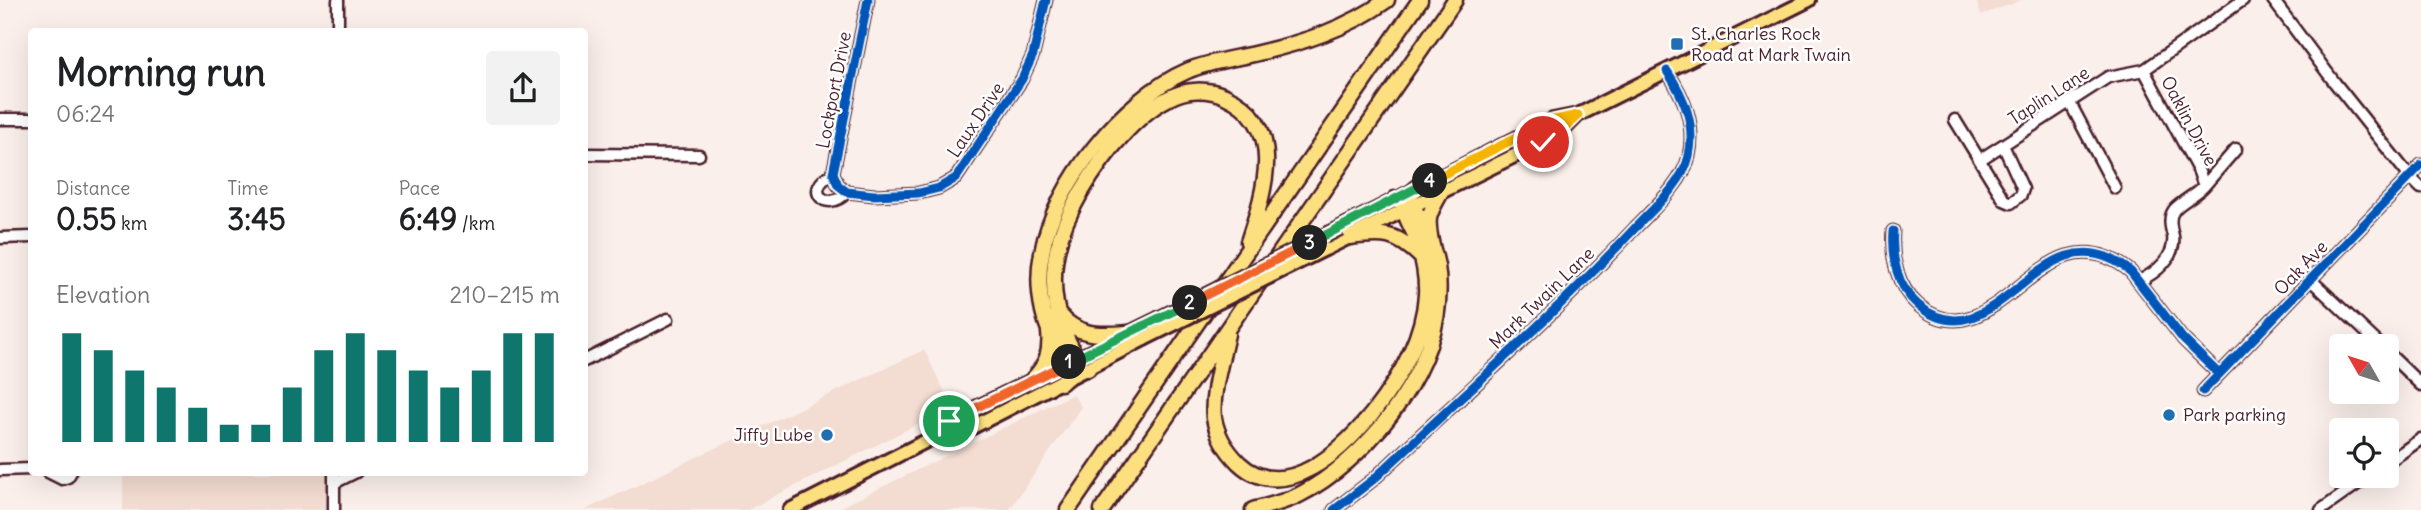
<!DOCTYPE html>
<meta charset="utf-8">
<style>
:root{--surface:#fff;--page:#f2f2f2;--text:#202124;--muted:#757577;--accent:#0f766e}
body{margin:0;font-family:Delius,sans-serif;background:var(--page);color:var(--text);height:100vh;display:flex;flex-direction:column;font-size:26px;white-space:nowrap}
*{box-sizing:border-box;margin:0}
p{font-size:23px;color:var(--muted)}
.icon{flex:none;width:38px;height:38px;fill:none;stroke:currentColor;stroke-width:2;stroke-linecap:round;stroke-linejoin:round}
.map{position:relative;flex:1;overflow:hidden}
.panel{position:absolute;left:28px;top:28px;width:560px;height:448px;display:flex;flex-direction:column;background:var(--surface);border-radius:7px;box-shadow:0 7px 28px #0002}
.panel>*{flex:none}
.needle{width:46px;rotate:309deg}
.controls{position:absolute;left:2329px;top:334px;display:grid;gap:14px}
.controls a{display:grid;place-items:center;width:70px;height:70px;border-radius:7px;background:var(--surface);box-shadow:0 7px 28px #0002;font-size:35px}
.pin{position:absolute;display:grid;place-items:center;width:60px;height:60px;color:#fff;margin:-30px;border:4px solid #fff;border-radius:50%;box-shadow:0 2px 7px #0007}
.km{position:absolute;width:35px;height:35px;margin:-18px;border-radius:50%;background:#222;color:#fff;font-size:19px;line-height:35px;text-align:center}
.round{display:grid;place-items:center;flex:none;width:74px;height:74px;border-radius:7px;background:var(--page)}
.head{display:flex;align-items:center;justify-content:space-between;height:119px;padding:0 28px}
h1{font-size:38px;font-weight:800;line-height:52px}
.metrics{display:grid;grid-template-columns:repeat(3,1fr);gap:10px;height:119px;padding:7px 28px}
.metrics div{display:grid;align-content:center}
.metrics b{font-size:30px;font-weight:800}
.metrics small{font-size:19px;font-weight:400}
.metrics p{font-size:19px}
.chart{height:196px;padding:14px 28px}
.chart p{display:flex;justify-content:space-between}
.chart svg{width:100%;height:126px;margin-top:7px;stroke:var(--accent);stroke-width:6}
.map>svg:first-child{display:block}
</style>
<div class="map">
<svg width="2421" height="510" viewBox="0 0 2421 510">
<rect width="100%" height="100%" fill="#faefea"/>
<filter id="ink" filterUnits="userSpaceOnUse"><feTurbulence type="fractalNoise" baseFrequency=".0143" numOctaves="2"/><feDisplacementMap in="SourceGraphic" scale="14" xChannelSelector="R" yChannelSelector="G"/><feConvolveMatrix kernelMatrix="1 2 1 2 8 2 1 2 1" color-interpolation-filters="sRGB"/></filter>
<g filter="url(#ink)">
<path fill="#f3dcd1" d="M1976,0h46l-41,15z
M924,350l28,57 -205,103h-162z
M1073,394l8,13 -72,103h-174z
M123,473h204v37h-204z"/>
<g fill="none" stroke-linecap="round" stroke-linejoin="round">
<g stroke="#4a1f2b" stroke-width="15">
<path id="minor" d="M868,0l-35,173 5,12 9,7 27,3 45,-2 20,-5 17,-10 66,-99 11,-24 13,-55
M2273,0l62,83 75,94 11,11
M338,32v-32
M2070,103l45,85
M0,119h32
M1955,120l49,80 7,3 10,-8 2,-6 -20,-44
M584,154l115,1
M1981,159l127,-82 36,-7 99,-70
M833,174c-31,14 -7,41 14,18
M2204,186l32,-37
M1893,231c-2,26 4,56 25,74 57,48 100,-33 149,-49 24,-7 45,0 64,16l52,67 36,35
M0,238l32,-1
M2139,281c17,-8 37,-24 34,-45 -2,-8 -5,-18 1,-26 5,-7 23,-16 30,-24l-5,-14 -55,-102
M2312,281l69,65
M2387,352l34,33
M584,361l84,-42
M2203,391l218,-226
M2387,463l34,-24
M0,470l32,-1
M48,472l14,7 6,-2 3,-5
M334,483l22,-11
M334,510v-38
M1334,510l40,-31c88,-83 179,-163 261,-251 19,-20 48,-45 54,-72 7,-32 -5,-59 -22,-85
M2321,510l48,-34"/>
</g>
<g stroke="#4a1f2b" stroke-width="18">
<path id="major" d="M1340,228l213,-108 25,-5
M1325,249l234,-115 19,-19 231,-115
M930,439h17l8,-3 189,-97
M790,510l140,-71 11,-12 8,-6 209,-102"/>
</g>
<g stroke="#4a1f2b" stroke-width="19">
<path id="highway" d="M1395,199l18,7 15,28
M1350,237c33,-4 46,-5 71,20
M1059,314c19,23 41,21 69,19
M1227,334c-5,25 -16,59 -13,84 3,18 13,33 25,45 46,43 104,-14 133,-49 27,-34 51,-75 54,-119 1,-18 -3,-36 -8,-53 -4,-12 -16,-27 -13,-39 2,-8 8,-12 14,-17
M1088,369c-6,0 -11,1 -16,-2 -12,-7 -26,-42 -29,-56 -4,-18 -5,-39 -1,-58 11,-68 82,-155 145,-182 21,-9 45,-12 67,-17 48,-11 93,-25 133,-54
M1033,379c14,-15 18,-27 16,-47
M1061,383c6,-6 14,-12 14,-21 1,-10 -10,-25 -13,-35 -14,-40 -9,-80 10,-118 20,-39 57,-91 97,-111 17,-9 38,-10 56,-2 63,28 39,97 23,146
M1068,510l352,-510
M1102,510l353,-510
M1253,510c15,-4 32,-8 46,-15 65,-33 134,-118 139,-192 1,-13 1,-25 -1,-37 -3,-16 -10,-31 -8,-48 2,-9 7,-16 11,-24"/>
</g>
<use href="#minor" stroke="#fff" stroke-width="10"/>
<use href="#major" stroke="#fce080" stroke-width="12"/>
<use href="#highway" stroke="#fce080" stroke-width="14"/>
<g stroke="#4a1f2b" stroke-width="18" stroke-linecap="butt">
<path id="major-bridge" d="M1158,319l182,-91
M1144,339l181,-90"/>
</g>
<use href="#major-bridge" stroke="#fce080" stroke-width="12"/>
<g stroke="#fff" stroke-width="13">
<path id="cycleway" d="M868,0l-35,173 5,12 9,7 27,3 45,-2 20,-5 17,-10 66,-99 11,-24 13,-55
M1893,231c-2,26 4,56 25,74 57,48 100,-33 149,-49 24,-7 45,0 64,16l52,67 36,35
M2203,391l218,-226
M1334,510l40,-31c88,-83 179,-163 261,-251 19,-20 48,-45 54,-72 7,-32 -5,-59 -22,-85"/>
</g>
<use href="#cycleway" stroke="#0057b8" stroke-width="9"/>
</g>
</g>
<g fill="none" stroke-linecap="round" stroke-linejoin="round" filter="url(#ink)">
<g stroke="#fff" stroke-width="14">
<path id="split-1" d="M949,421l120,-59"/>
</g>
<g stroke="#fff" stroke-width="14">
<path id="split-2" d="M1069,362l121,-59"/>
</g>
<g stroke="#fff" stroke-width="14">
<path id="split-3" d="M1190,303l120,-60"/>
</g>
<g stroke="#fff" stroke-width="14">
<path id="split-4" d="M1310,243l120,-62"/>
</g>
<g stroke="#fff" stroke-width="14">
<path id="split-5" d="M1430,181l120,-60"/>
</g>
<g stroke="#fff" stroke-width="14">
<path id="split-6" d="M1543,142l16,-8 19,-19 -28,6"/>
</g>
<use href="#split-1" stroke="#f0652b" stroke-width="9"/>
<use href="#split-2" stroke="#22a559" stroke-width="9"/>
<use href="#split-3" stroke="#f0652b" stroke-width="9"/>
<use href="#split-4" stroke="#22a559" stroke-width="9"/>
<use href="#split-5" stroke="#f5b400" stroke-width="9"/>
<use href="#split-6" stroke="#f5b400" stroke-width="9"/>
</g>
<g fill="#1f6fb2" stroke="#fff" stroke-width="2.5">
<rect x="1670" y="37" width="14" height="14" rx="3.5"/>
<circle cx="2169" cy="415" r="7"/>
<circle cx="827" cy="435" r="7"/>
</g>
<g text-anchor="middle" stroke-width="5" stroke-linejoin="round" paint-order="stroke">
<g font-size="18" fill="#4a1f2b" stroke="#fff" text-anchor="start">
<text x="1691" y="40">St. Charles Rock<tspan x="1691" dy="21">Road at Mark Twain</tspan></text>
<text x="2183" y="421">Park parking</text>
<text x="813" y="441" text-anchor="end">Jiffy Lube</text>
</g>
<g font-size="18" fill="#4a1f2b" stroke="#fff">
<text transform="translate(834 90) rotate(-79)" y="6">Lockport Drive</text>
<text transform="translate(2049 96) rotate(-33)" y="6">Taplin Lane</text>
<text transform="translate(976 120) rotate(-56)" y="6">Laux Drive</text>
<text transform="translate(2189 121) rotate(62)" y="6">Oaklin Drive</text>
<text transform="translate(2301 268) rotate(-46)" y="6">Oak Ave</text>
<text transform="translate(1542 298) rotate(-44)" y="6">Mark Twain Lane</text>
</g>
</g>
</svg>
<div class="controls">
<a><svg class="needle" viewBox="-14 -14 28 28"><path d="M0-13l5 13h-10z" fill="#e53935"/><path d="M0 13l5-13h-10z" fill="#757577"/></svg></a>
<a><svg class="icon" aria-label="locate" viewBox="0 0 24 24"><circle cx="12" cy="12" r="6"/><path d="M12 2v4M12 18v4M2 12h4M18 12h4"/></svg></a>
</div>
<div class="pin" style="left:949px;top:421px;background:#1e9e55"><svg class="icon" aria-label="arrive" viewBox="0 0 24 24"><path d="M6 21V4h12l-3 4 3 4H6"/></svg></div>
<div class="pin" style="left:1543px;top:142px;background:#d93025"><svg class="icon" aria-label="check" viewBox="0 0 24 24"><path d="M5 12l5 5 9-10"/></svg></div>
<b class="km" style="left:1069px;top:362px">1</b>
<b class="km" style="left:1190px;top:303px">2</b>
<b class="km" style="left:1310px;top:243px">3</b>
<b class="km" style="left:1430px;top:181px">4</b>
<section class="panel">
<div class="head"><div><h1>Morning run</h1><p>06:24</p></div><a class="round"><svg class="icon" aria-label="share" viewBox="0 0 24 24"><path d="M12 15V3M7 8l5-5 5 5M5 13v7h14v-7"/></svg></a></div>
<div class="metrics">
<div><p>Distance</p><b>0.55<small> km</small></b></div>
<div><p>Time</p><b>3:45</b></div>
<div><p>Pace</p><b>6:49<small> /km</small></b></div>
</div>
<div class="chart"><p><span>Elevation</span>210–215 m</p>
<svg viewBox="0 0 160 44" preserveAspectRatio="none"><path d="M5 44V6M15 44V12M25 44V19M35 44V25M45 44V32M55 44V38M65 44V38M75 44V25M85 44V12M95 44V6M105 44V12M115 44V19M125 44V25M135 44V19M145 44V6M155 44V6"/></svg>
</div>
</section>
</div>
